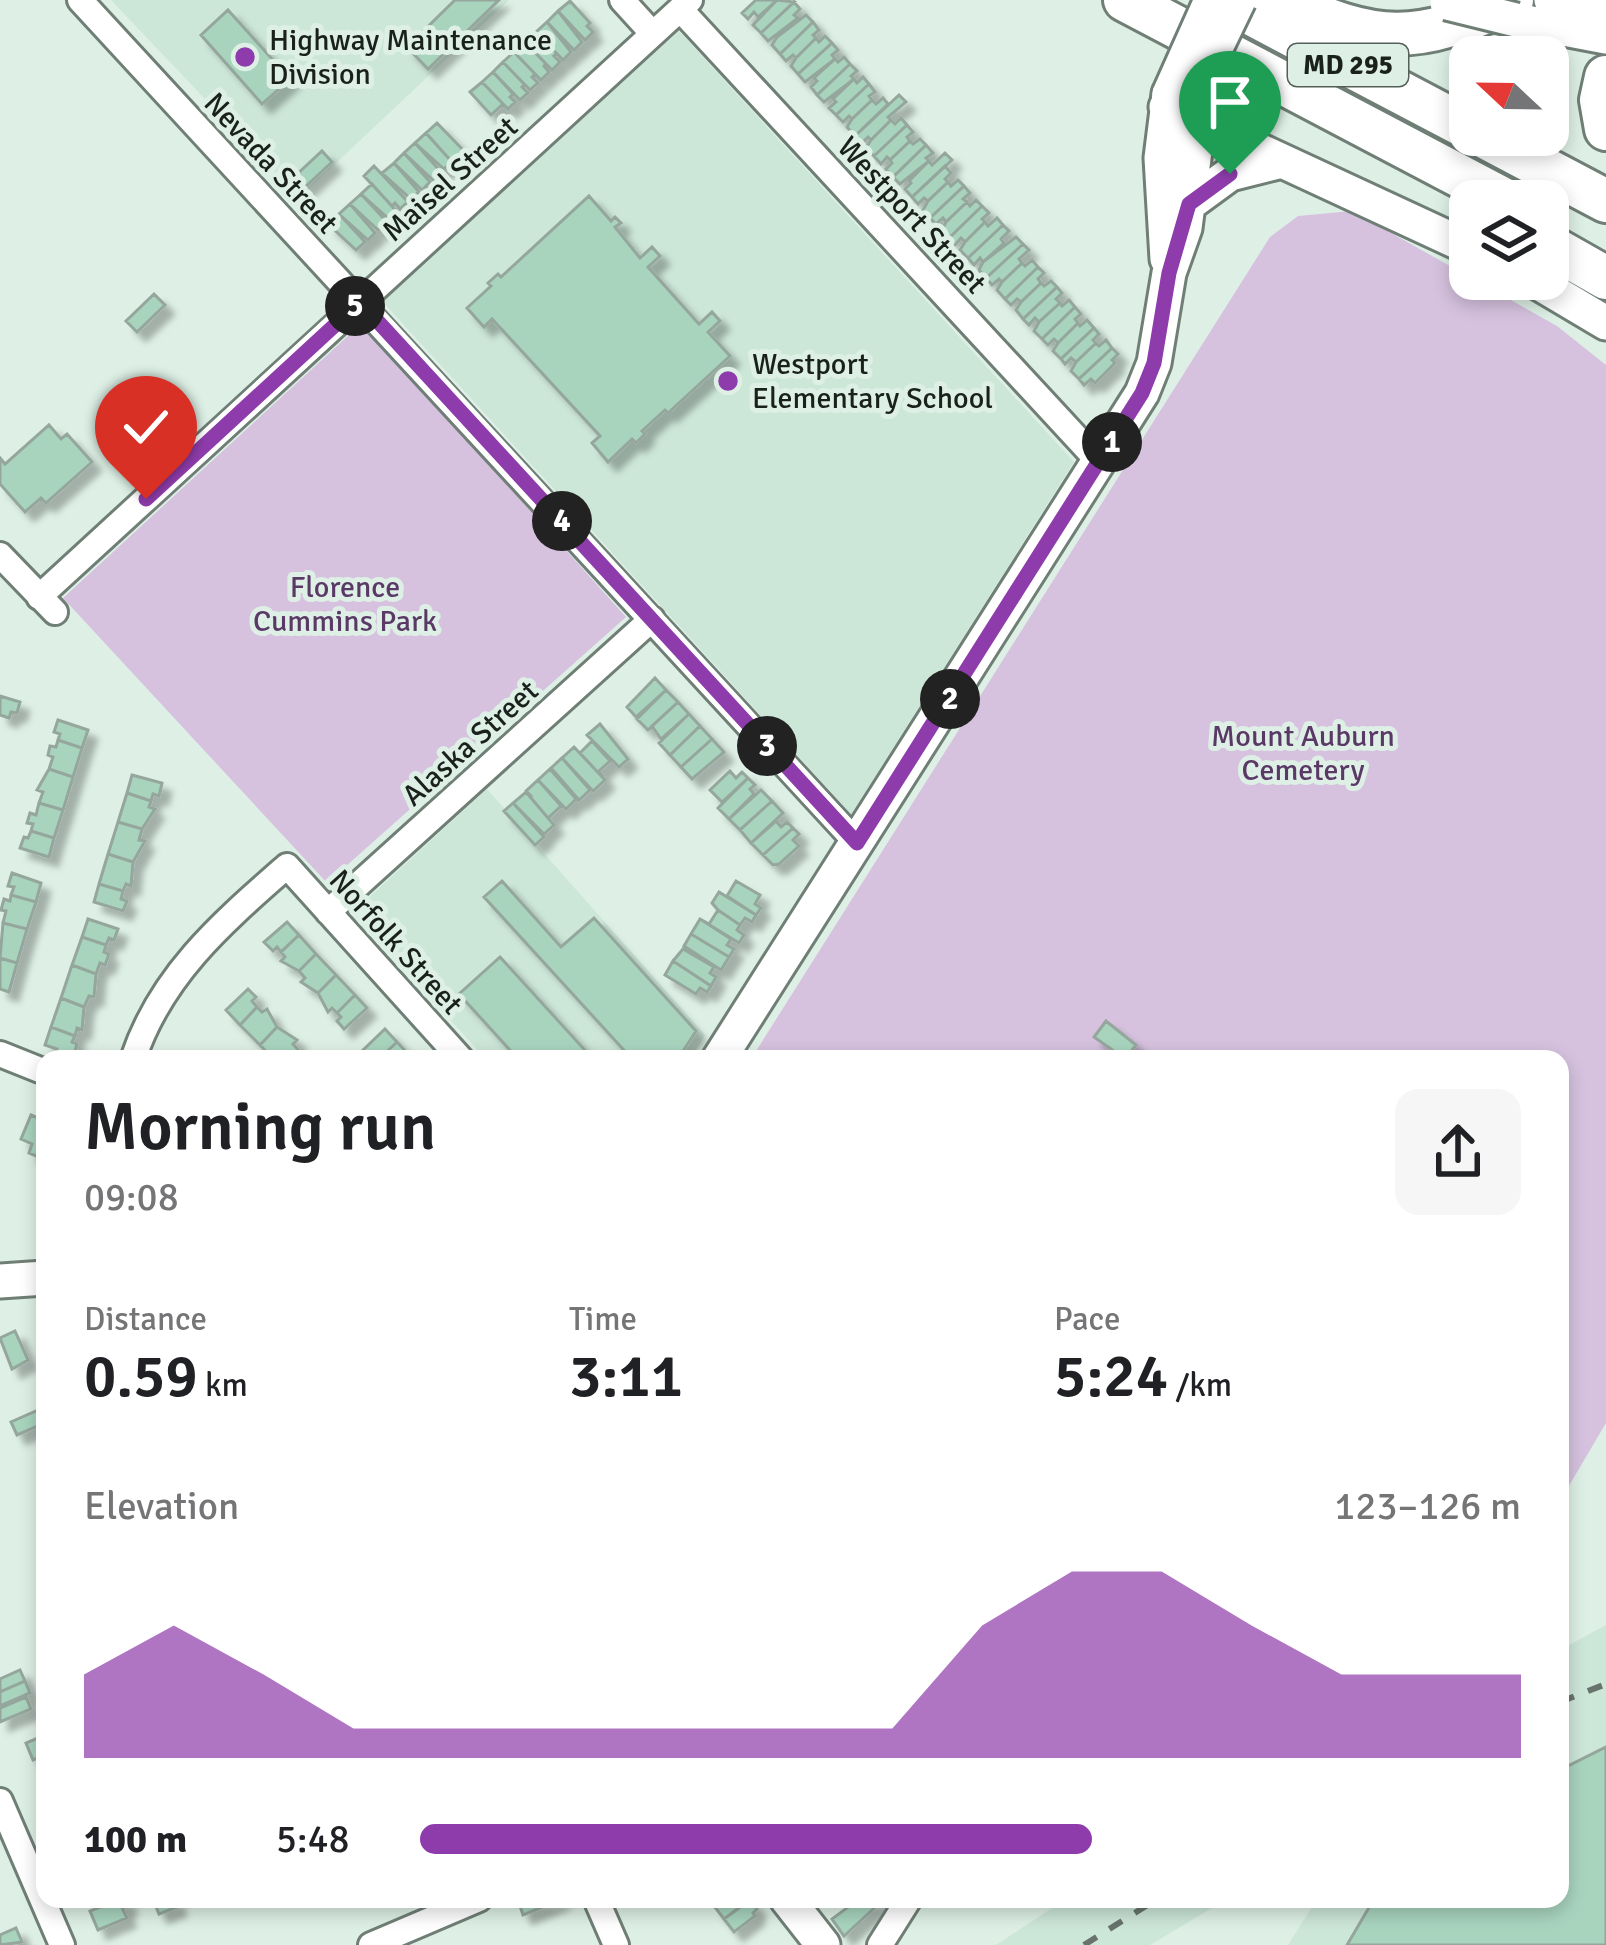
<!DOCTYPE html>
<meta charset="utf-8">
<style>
:root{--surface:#fff;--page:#f6f6f6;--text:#202124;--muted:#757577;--accent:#8e3cab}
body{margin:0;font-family:Signika,sans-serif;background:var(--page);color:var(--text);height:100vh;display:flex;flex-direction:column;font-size:45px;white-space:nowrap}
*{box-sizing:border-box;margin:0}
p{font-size:39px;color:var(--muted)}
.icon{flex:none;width:66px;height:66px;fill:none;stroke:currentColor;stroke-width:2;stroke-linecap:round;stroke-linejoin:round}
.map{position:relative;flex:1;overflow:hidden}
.side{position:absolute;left:36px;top:1050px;width:1533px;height:858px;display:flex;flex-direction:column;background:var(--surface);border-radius:24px;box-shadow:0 6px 18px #0003}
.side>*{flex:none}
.needle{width:78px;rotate:292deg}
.fabs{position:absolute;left:1449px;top:36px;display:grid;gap:24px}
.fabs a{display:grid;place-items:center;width:120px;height:120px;border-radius:24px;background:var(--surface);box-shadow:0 6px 18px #0003;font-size:60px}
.pin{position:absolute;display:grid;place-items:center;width:102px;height:102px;color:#fff;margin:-123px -51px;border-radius:50% 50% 50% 0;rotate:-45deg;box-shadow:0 0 12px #0007}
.pin .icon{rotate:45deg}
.km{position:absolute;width:60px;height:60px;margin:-30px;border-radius:50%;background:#222;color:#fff;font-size:33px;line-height:60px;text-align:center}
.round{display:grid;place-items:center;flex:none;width:126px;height:126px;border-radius:24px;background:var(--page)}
.summary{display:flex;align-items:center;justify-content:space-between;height:204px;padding:0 48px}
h1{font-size:66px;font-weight:600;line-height:90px}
.figures{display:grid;grid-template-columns:repeat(3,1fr);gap:18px;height:204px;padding:12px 48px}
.figures div{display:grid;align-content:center}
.figures b{font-size:60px;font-weight:600}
.figures small{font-size:33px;font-weight:400}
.figures p{font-size:33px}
.chart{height:336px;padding:24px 48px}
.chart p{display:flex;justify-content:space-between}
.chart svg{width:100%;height:216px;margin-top:12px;fill:var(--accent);opacity:.7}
ul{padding:0 48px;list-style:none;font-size:39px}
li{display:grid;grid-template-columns:192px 144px 1fr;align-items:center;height:90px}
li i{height:30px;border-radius:15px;background:var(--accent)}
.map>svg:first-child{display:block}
</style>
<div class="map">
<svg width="1606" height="1945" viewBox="0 0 1606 1945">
<defs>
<filter id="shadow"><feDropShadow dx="9" dy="9" stdDeviation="3" flood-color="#0004"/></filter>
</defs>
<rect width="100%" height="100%" fill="#def0e6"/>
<path fill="#cce6d8" d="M111,0h398l-210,198z
M679,31l395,431 -223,352 -469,-513z
M487,789l218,246 -14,24h-205l-134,-146z
M1606,1625v320h-318l29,-46h243v-249z
M1066,1899h161l-77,46h-154z"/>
<path fill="#d6c2df" d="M1352,211l205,115 49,39v1058l-46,78v-442h-809l519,-822 28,-21z
M362,323l264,294 -299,266 -264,-285z"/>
<path fill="#a8d4be" stroke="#95a69d" stroke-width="3" filter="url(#shadow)" d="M455,0h44l-71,69 -21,-22z
M756,0h21l-19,17 -4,-5 -6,7 -6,-6z
M777,0l17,2 -33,31 -8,-8z
M570,1l20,22 -3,3 6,6 -8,8 -27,-29z
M794,2l6,7 -6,6 4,3 -30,23 -7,-8z
M228,10l62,69 -28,25 -61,-69z
M558,11l24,31 -8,8 -27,-28z
M806,15l7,7 -33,32 -8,-9 5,-8z
M547,22l24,30 -8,8 -27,-28z
M813,22l6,8 -6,5 3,3 -20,20 -3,-3 -7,6 -6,-7z
M536,32l21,22 -3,2 6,6 -8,8 -27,-28z
M825,36l7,7 -34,31 -7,-8 5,-8 20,-20 3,4z
M525,42l21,22 -2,2 5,6 -8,8 -27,-28z
M832,43l6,7 -6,5 3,4 -30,23 -7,-8z
M514,52l21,22 -3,3 6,6 -8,7 -27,-28z
M844,57l6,7 -33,31 -6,-8 6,-6 -3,-3 21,-19 3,3z
M503,62l21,22 -2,3 6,6 -8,7 -27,-28z
M850,64l7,7 -6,5 3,3 -30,23 -7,-7z
M493,72l20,22 -3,3 5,5 -7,7 -26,-27z
M863,77l6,7 -33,31 -7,-7 7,-6 -3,-3 21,-20 3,4z
M482,82l21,22 -12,11 -21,-23z
M869,84l6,8 -6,4 3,4 -20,19 -3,-3 -6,6 -7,-7z
M899,95l7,7 -18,15 3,3 -20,20 -3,-3 -6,6 -7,-7z
M883,98l5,6 -33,32 -8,-9 5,-8 20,-19 4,4z
M901,118l6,7 -33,31 -8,-8 5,-8 20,-20 4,4z
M437,123l27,28 -12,11 -26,-29z
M907,125l6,7 -6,5 3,4 -20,19 -3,-3 -6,7 -7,-8z
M426,133l26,29 -8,7 -29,-26z
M920,139l6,6 -33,32 -7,-8 6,-6 -2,-3 20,-19 3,3z
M415,143l26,29 -8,8 -29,-27z
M926,145l7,8 -7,5 3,3 -29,23 -7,-7z
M322,151l10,11 -28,26 -10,-11z
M404,153l26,29 -8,8 -28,-27z
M945,153l7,7 -40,37 -7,-8 6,-6 -2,-2 20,-20 3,4z
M394,163l25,29 -8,7 -29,-26z
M374,166l34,36 -8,7 -5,-6 -3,3 -28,-30z
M945,166l6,7 -6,6 3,3 -20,19 -4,-3 -6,6 -6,-7z
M958,180l6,6 -34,32 -7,-8 5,-9 20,-19 3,4z
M372,184l25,28 -8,7 -28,-25z
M964,186l6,7 -7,6 4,3 -21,20 -3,-4 -7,6 -6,-6z
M361,194l26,28 -9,8 -28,-26z
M589,196l22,25 4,-4 6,6 -6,4 25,31 12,-11 8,9 -12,11 51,57 13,-12 8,9 -12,11 22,24 -62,57 -3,-3 -23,21 3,3 -9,9 -4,-4 -24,23 -16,-19 8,-7 -108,-117 -8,8 -17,-19 24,-22 -3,-3 10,-9 3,3z
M976,200l6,6 -33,32 -7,-8 4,-8 21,-20 3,4z
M350,204l25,29 -7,7 -29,-26z
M982,206l7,7 -7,6 3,3 -20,20 -4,-4 -6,7 -6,-7z
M339,214l26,28 -9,8 -28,-26z
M997,218l6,7 -35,33 -8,-8 5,-8 20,-20 3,4z
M1003,225l6,6 -8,8 3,4 -21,19 -3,-4 -6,7 -6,-7z
M1016,237l7,7 -37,34 -7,-8 4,-8z
M1023,244l6,6 -10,9 3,4 -20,19 -3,-3 -7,6 -6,-7z
M1032,260l6,7 -33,32 -8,-9 5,-8 20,-19 3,3z
M1038,267l6,6 -6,6 3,4 -20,19 -4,-3 -6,6 -6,-6z
M1051,281l6,6 -34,32 -7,-9 5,-8 20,-19 3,3z
M1057,287l5,6 -6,6 4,4 -21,19 -4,-4 -6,7 -6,-6z
M154,294l11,11 -28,27 -11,-11z
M1069,300l6,7 -33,32 -8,-8 5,-9 21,-19 2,3z
M1075,307l6,7 -6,5 3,4 -20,20 -4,-4 -6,6 -6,-6z
M1087,320l7,8 -33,31 -8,-8 5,-8 20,-20 2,3z
M1094,328l5,6 -6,6 3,3 -20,19 -5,-4 -6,6 -4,-5z
M1106,340l6,8 -33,31 -8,-8 5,-9 20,-19 3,3z
M1112,348l6,6 -6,6 3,3 -20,20 -4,-4 -7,6 -5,-6z
M49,425l12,14 6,-5 25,28 -46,41 -5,-5 -16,14 -25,-28v-26l5,6z
M655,678l11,12 -30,27 -9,-10z
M666,690l12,12 -30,28 -11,-11z
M0,696l20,6 -3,11 -6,-1 -2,6 -9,-3z
M678,702l11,12 -28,25 -9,-13z
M689,714l11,12 -30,29 -11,-12z
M58,720l30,10 -6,18 -24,-8 2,-6 -6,-2z
M600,724l28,35 -9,8 -32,-32z
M700,726l12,13 -31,28 -11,-12z
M712,739l12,13 -32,27 -11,-12z
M58,740l24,8 -9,29 -24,-8 4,-12 -5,-2 2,-9 6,1z
M592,741l18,20 -11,10 6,9 -25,-27z
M574,747l31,33 -12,11 -31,-33z
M562,758l28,32 -11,10 -28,-32z
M49,769l24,8 -10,33 -24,-7 4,-11 -6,-2z
M550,769l26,30 -10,10 -28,-29z
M730,771l6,7 6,-6 6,6 -26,24 -12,-12z
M132,775l30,8 -3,13 -6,-2 -2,7 -24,-8z
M748,778l7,7 -5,4 4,5 -25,25 -11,-11z
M538,780l23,26 -13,12 -22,-26 6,5 -6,-6z
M761,790l11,11 -32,29 -11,-11z
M526,792l28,33 -10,9 -31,-31z
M127,793l24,8 -2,6 6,2 -13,20 -24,-7z
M772,801l11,12 -32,30 -11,-13z
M39,803l24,7 -9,28 -23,-7 2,-7 -6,-1 3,-10 6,2z
M513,803l31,34 -9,8 -31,-34z
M776,821l5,6 6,-5 6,6 -30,27 -12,-12z
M118,822l24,7 -3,11 6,1 -12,21 -25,-8z
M793,828l6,6 -6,6 6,6 -20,18 -6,1 -10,-10z
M31,831l23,7 -5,19 -29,-9 4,-11 4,1z
M108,854l25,8 -2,24 -5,-2 -3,7 -24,-7z
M12,873l29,10 -5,19 -25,-7 3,-8 -6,-1z
M502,881l59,66 33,-29 102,113 -18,28h-46l-148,-162z
M736,881l24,14 -5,9 6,4 -5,7 -29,-19z
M99,884l24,7 -2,8 6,2 -4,10 -29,-9z
M719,892l37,23 -4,7 -7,-4 -5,7 -22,-15 -6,-7z
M11,895l25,7 -9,27 -24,-6 3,-12 -5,-1 3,-11 6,2z
M718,910l22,15 -3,5 7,5 -5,8 -39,-24 9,5z
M88,919l30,10 -4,11 -5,-2 -3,7 -24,-8z
M700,919l31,20 -4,6 7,4 -5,8 -38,-23z
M287,922l12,13 -18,17 -4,-5 -4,4 -9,-9z
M3,923l24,6 -10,34 -17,-5z
M691,934l38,23 -8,13 -37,-24z
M299,935l17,19 -17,17 -18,-10 4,-4 -4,-5z
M82,937l24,8 -2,7 5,2 -4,11 -5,-2 -4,11 -24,-9z
M683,949l31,18 -4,6 6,4 -5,9 -38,-25z
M316,954l20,21 -18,18 -17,-11 4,-4 -6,-7z
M500,957l93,102h-75l-59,-65z
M0,958l17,5 -8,29 -9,-3z
M673,961l38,25 -4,6 -7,-4 -4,6 -31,-19z
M72,965l24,9 -2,23 -5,-1 -5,11 -23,-9z
M336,975l19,20 -18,18 -5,-5 -4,4 -10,-19z
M248,989l8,8 -4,4 5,6 -17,18 -14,-15z
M355,995l12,13 -23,21 -7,-8 4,-4 -4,-4z
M61,998l23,9 -2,23 -5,-2 -2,8 -24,-9z
M257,1007l5,5 5,-3 10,18 -17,18 -20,-20z
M1106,1021l30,24 -11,14 -31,-22z
M51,1027l24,9 -3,6 5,2 -3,11 -7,-2 -2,6 -10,-4 2,-6 -12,-4z
M277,1027l20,13 -4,4 8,9 -5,6h-23l-13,-14z
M385,1029l12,13 -18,17 -4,-4 -4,4 -8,-9z
M397,1042l16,17h-34z
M31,1115l14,6v28l-5,-2 -4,9 -7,-3 3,-9 -11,-5z
M15,1331l13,29 -16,9 -12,-31z
M45,1407v16l-28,12 -6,-13z
M20,1670l5,11 -25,11v-13z
M25,1681l5,12 -30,13v-14z
M26,1697l5,12 -31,13v-14z
M45,1735v20l-12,5 -7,-17z
M1606,1747v198h-259l27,-46h186v-129z
M107,1899h18l3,7 -6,2 5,10 -29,12 -8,-19 13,-5 -2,-5z
M153,1899h22l2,8 -18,7z
M529,1899h33l-39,16 -4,-12z
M722,1899h20l3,4 -21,16 -10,-13z
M853,1899h31l-40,37 -12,-17 23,-17z
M750,1900l7,9 -4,4 2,3 -21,16 -10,-13z
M16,1928l6,14 -22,3v-10z"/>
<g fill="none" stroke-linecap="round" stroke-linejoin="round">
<g stroke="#6f7f76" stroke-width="30">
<path id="street" d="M80,0l777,843
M622,0l31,34
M680,9l420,454
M0,555l55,57
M39,597l651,-597
M328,912l324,-293
M0,1054l45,18
M133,1059c28,-84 89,-136 154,-193l174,193
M0,1801l62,144
M596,1899l20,46
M371,1945l108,-46
M880,1945l29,-46"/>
</g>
<g stroke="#6f7f76" stroke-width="39">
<path id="secondary" d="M1551,0l55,7
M1516,20l90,17
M1166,107l304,141
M1189,204l41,-30 52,-13
M1167,259l-6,-101 8,-64
M1532,279l74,44
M719,1059l423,-666 12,-30 15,-90 16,-45 18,-139 11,-37
M0,1281l45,-3
M787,1899l36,46"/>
</g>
<g stroke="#6f7f76" stroke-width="48">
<path id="highway" d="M1125,0l382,201
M1225,0l245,129
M1281,0c96,44 135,46 231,0
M1606,77l-5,23 5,29
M1481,135l125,66
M1548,245l58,33"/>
</g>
<use href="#street" stroke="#fff" stroke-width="24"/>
<use href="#secondary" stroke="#fff" stroke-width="33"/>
<use href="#highway" stroke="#fff" stroke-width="42"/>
<path stroke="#68736d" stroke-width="6" stroke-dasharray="15 15" stroke-linecap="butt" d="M1560,1702l46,-18
M1084,1945l73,-46"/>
<g stroke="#6f7f76" stroke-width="39" stroke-linecap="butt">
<path id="secondary-bridge" d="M1447,3l69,17
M1214,52l25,-52
M1169,94l42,-94"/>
</g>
<use href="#secondary-bridge" stroke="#fff" stroke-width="33"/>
</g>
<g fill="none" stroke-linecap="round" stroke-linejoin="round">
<g stroke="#fff" stroke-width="24">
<path id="route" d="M146,499l214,-197 497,541 285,-450 12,-30 15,-90 20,-69 41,-30"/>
</g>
<use href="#route" stroke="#8e3cab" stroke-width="15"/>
</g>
<g fill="#8e3cab" stroke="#def0e6" stroke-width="4.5">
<circle cx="245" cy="57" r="12"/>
<circle cx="728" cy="381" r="12"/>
</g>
<g text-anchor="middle" stroke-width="10" stroke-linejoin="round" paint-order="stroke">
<rect fill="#def0e6" stroke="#555f59" stroke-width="3" x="1288" y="44" width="120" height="42" rx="9"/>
<g font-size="27" font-weight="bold" fill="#1a211d">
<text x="1348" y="74">MD 295</text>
</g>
<g font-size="30" fill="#1a211d" stroke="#def0e6" text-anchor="start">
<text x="269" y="50">Highway Maintenance<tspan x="269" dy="34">Division</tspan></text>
<text x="752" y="374">Westport<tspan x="752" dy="34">Elementary School</tspan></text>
</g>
<g font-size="30" fill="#1a211d" stroke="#def0e6">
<text transform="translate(271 163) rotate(47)" y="10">Nevada Street</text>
<text transform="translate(450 179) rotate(-42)" y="10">Maisel Street</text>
<text transform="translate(912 215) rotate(47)" y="10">Westport Street</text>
<text transform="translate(470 743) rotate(-42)" y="10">Alaska Street</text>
<text transform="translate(396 942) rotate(48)" y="10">Norfolk Street</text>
</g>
<g font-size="30" fill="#5a3967" stroke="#def0e6">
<text x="345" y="597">Florence<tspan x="345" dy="34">Cummins Park</tspan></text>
<text x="1303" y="746">Mount Auburn<tspan x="1303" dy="34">Cemetery</tspan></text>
</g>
</g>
</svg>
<div class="fabs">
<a><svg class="needle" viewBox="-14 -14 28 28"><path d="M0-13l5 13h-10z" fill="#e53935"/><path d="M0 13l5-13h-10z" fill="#757577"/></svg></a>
<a><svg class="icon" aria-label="layers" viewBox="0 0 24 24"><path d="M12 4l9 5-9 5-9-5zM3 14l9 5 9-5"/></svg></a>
</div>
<div class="pin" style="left:1230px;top:174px;background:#1e9e55"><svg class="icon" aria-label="arrive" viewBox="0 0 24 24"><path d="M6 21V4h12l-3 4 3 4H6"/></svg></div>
<div class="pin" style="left:146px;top:499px;background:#d93025"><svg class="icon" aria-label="check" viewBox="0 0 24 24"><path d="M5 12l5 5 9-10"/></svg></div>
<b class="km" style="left:1112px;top:442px">1</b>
<b class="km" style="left:950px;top:699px">2</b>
<b class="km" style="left:767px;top:746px">3</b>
<b class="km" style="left:562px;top:521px">4</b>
<b class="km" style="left:355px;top:306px">5</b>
<section class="side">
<div class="summary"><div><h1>Morning run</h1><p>09:08</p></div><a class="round"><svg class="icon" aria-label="share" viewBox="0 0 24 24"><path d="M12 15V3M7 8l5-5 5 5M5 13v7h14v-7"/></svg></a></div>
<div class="figures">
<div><p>Distance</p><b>0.59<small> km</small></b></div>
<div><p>Time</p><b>3:11</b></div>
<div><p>Pace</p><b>5:24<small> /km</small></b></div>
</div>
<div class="chart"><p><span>Elevation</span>123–126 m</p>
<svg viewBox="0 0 160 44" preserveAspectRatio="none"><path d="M0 44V27L10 17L20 27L30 38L40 38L50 38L60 38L70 38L80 38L90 38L100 17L110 6L120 6L130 17L140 27L150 27L160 27V44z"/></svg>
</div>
<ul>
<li><b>100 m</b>5:48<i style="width:61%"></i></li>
</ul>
</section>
</div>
